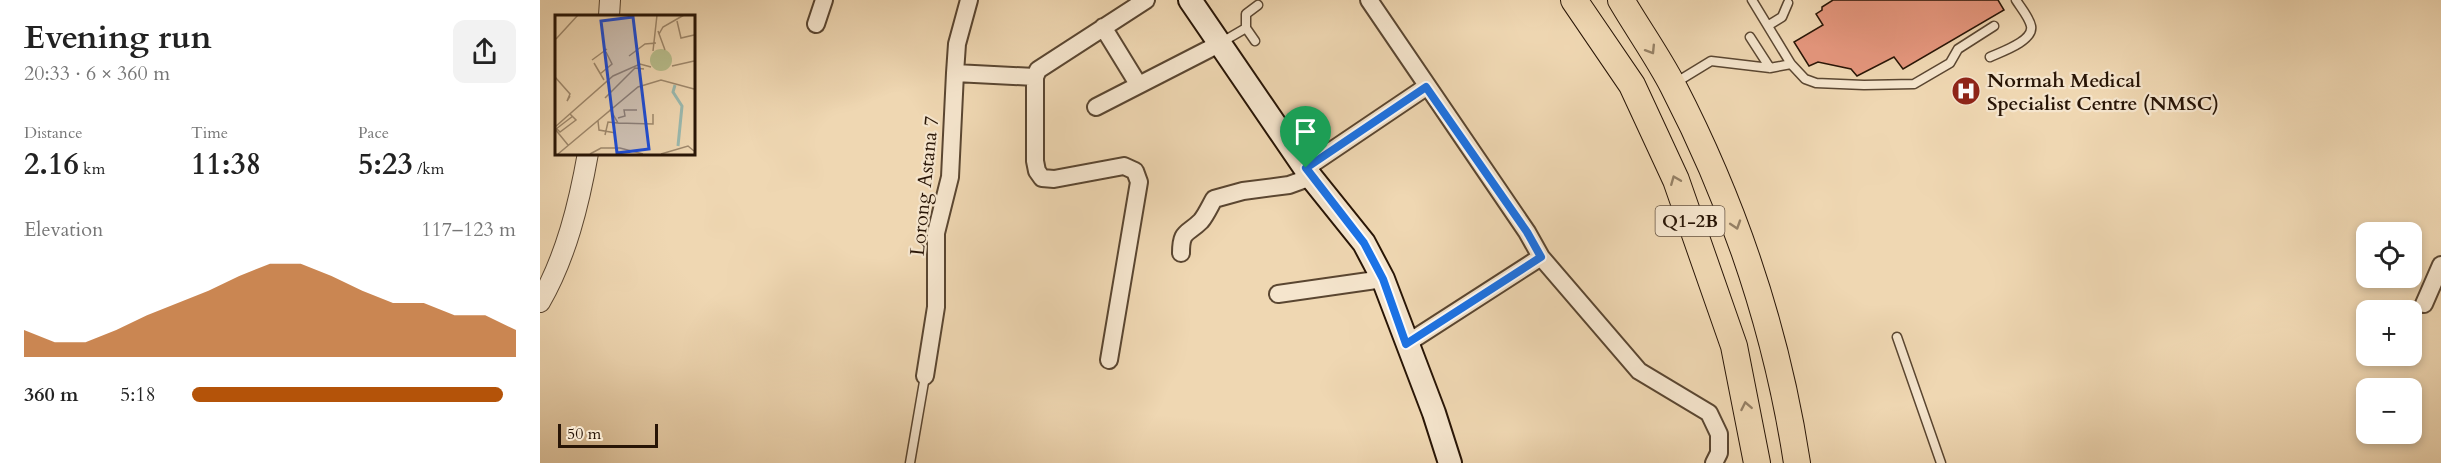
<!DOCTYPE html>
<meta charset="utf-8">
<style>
:root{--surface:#fff;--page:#f2f2f2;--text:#222;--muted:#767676;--accent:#b45309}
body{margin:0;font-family:Cardo,serif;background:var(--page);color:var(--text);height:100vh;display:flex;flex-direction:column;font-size:22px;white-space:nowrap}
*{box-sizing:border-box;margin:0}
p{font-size:20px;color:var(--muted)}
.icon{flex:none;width:33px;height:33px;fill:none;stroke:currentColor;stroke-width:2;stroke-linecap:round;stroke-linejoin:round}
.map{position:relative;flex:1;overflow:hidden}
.side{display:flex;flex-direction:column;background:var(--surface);width:540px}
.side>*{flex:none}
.fabs{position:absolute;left:1816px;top:222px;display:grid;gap:12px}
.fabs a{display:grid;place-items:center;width:66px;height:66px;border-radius:12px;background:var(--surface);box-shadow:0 3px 9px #0003;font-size:30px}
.scale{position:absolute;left:18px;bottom:15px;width:100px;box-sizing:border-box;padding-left:6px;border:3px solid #281506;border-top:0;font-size:16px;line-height:21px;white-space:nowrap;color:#281506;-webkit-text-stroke:4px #f5e5cd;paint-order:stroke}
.pin{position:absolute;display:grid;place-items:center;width:51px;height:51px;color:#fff;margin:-62px -26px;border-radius:50% 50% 50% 0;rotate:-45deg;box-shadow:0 0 6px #0007}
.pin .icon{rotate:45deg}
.round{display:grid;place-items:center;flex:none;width:63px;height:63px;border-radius:12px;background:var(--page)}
.head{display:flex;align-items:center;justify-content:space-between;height:102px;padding:0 24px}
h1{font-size:33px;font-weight:800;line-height:45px}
.stats{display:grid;grid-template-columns:repeat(3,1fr);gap:9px;height:102px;padding:6px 24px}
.stats div{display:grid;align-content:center}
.stats b{font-size:30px;font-weight:800}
.stats small{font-size:16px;font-weight:400}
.stats p{font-size:16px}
.chart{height:168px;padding:12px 24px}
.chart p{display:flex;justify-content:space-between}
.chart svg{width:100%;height:108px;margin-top:6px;fill:var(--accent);opacity:.7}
ul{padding:0 24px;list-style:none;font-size:20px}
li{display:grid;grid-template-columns:96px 72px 1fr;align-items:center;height:45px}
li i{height:15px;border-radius:8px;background:var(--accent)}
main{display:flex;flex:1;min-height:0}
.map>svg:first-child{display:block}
</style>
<main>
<section class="side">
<div class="head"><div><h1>Evening run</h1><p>20:33 · 6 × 360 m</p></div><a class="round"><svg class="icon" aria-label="share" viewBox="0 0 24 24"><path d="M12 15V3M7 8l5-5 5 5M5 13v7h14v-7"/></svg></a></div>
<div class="stats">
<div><p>Distance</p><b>2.16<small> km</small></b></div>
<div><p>Time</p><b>11:38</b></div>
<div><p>Pace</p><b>5:23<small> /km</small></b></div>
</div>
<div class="chart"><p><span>Elevation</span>117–123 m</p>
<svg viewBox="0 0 160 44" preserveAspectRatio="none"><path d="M0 44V33L10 38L20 38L30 33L40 27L50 22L60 17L70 11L80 6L90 6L100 11L110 17L120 22L130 22L140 27L150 27L160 33V44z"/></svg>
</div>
<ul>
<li><b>360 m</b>5:18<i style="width:96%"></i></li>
</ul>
</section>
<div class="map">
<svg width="1901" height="463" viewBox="0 0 1901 463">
<rect width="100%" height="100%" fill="#efd7b2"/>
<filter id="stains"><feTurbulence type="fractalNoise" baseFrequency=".00333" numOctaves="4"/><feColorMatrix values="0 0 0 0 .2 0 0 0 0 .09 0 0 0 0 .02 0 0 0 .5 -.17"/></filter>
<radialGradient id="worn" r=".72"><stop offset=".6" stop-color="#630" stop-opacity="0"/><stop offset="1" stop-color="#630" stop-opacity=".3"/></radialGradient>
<path fill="#e5967d" stroke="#281506" stroke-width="1.5" d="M1293,0h165l6,10 -101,59 -9,-12 -37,19 -6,-7 -33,-7 -9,4 -15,-24 29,-17 -7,-11 6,-4v-3z"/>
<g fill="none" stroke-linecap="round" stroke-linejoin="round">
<g stroke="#5a4631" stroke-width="11">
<path id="service" d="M1212,0l39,64 14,15 11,4 48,2 50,-1 36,-21 8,-14 36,-23
M1229,25l13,-8 6,-14
M706,28l9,13
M1210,37l20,31
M682,42l24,-14v-14l12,-9
M1450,57c11,-5 44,-16 41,-31 -2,-9 -10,-18 -15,-26
M1135,83l36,-22 59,7 21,-4
M1357,337l44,126
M370,463l15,-87"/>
</g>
<g stroke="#5a4631" stroke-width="20">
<path id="minor" d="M429,0l-12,44 -2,29 80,4 3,-7 108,-70
M829,0l158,232 14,25 98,114 70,42 10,21v19l-5,10
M276,24l8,-24
M563,27l35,57
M495,77v84l2,10 5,7 12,1 70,-13 11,5 4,11 -30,178
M556,107l123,-63
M766,168l120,-81
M641,253c0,-23 6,-18 20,-32 5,-6 9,-15 13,-22l29,-8 46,-6 22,-8
M738,294l105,-15
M1884,304l17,-39
M866,344l135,-87
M385,376l11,-69v-74l14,-56 5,-104"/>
</g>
<g stroke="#5a4631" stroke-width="22">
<path id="tertiary" d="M69,16l1,-16
M0,302c26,-45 39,-98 48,-149"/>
</g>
<g stroke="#281506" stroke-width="26">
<path id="secondary" d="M650,0l121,177 53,66 19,36 51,134 16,50"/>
</g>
<g stroke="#281506" stroke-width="28">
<path id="primary" d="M1034,0l58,85 44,95 58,166 23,117
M1081,0c17,29 37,57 52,86 61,118 104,246 124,377"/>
</g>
<use href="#service" stroke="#f5e5cd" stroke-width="8"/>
<use href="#minor" stroke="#f5e5cd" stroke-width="16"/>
<use href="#tertiary" stroke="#f5e5cd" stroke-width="20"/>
<use href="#secondary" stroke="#f5e5cd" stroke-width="22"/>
<use href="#primary" stroke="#efd7b2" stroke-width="26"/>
</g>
<defs><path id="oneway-chevron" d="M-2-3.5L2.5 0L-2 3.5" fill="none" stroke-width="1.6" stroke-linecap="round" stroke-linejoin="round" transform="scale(1.5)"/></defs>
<g stroke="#958065">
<use href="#oneway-chevron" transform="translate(1111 50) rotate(58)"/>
<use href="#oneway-chevron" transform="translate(1135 180) rotate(-112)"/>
<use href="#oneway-chevron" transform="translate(1196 225) rotate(72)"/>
<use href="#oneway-chevron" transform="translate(1206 406) rotate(-101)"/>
</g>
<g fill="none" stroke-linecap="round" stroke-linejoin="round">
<g stroke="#fff" stroke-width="12">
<path id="route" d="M886,87l101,145 14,25 -135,87 -23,-65 -19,-36 -58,-75z"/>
</g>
<use href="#route" stroke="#1a73e8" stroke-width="8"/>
</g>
<defs>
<g id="hospital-disc" transform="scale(1.5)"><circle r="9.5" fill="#8f2418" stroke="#f5e5cd"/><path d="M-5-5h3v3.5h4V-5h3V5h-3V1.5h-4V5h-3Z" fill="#fff"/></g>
</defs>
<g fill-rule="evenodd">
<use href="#hospital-disc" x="1426" y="91"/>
</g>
<g text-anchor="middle" stroke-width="4.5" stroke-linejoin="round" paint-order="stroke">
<rect fill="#f5e5cd" stroke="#665342" stroke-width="1.5" x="1115.5" y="206" width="69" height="30" rx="4.5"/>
<g font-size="18" font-weight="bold" fill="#281506">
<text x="1150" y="227">Q1-2B</text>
</g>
<g font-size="20" font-weight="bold" fill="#281506" stroke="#f5e5cd" text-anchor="start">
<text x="1447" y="87">Normah Medical<tspan x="1447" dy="23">Specialist Centre (NMSC)</tspan></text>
</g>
<g font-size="20" fill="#281506" stroke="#f5e5cd">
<text transform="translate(384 186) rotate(-84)" y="7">Lorong Astana 7</text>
</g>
</g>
<g transform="translate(15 15)">
<rect width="140" height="140" fill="#efd7b2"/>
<path d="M95 45a11 11 0 1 1 22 0a11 11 0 1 1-22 0Z" fill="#b8be8d"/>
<path fill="none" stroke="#9ab9af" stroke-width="3" d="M120,70l-2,7 9,14 -4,40"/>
<path fill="none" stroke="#9f896d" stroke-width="1.5" d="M122,6l4,17 13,-3M103,16l7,19M104,19l4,-7 21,-12M1,24l22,-24M98,36l4,-36M74,41l16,-12 11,-1M37,45l15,-11M39,48l10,17M117,51l22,-5M45,59l12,-10 -6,-12M0,62l15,17 -3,7 3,-5M50,83l30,-30 9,1M63,103l7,-2 -1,-6h13M43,106l1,9 17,3M63,108l35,1v-10M0,112l58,-51 27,-12 11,3M0,114l13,16M1,114l17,-13M2,114l3,3 16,-12 -6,-6M50,120l3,-13 10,1 -8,-14M3,139l80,-67 23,-7 33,9M35,139l11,-6h19l23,6M106,139l27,-8 6,5"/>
<path fill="#1d4ed8" fill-opacity="0.15" stroke="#1d4ed8" stroke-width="3" d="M78,2l16,132 -32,4 -16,-132z"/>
<rect width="140" height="140" fill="none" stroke="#281506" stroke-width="3"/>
</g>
<rect width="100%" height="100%" filter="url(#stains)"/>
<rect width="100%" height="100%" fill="url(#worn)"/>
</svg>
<div class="fabs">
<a><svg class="icon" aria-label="locate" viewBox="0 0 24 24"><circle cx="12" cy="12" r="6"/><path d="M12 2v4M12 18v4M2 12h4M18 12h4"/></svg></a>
<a>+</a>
<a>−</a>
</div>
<div class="scale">50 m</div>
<div class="pin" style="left:766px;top:168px;background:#1e9e55"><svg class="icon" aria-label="arrive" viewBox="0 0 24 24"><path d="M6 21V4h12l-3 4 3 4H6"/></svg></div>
</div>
</main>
